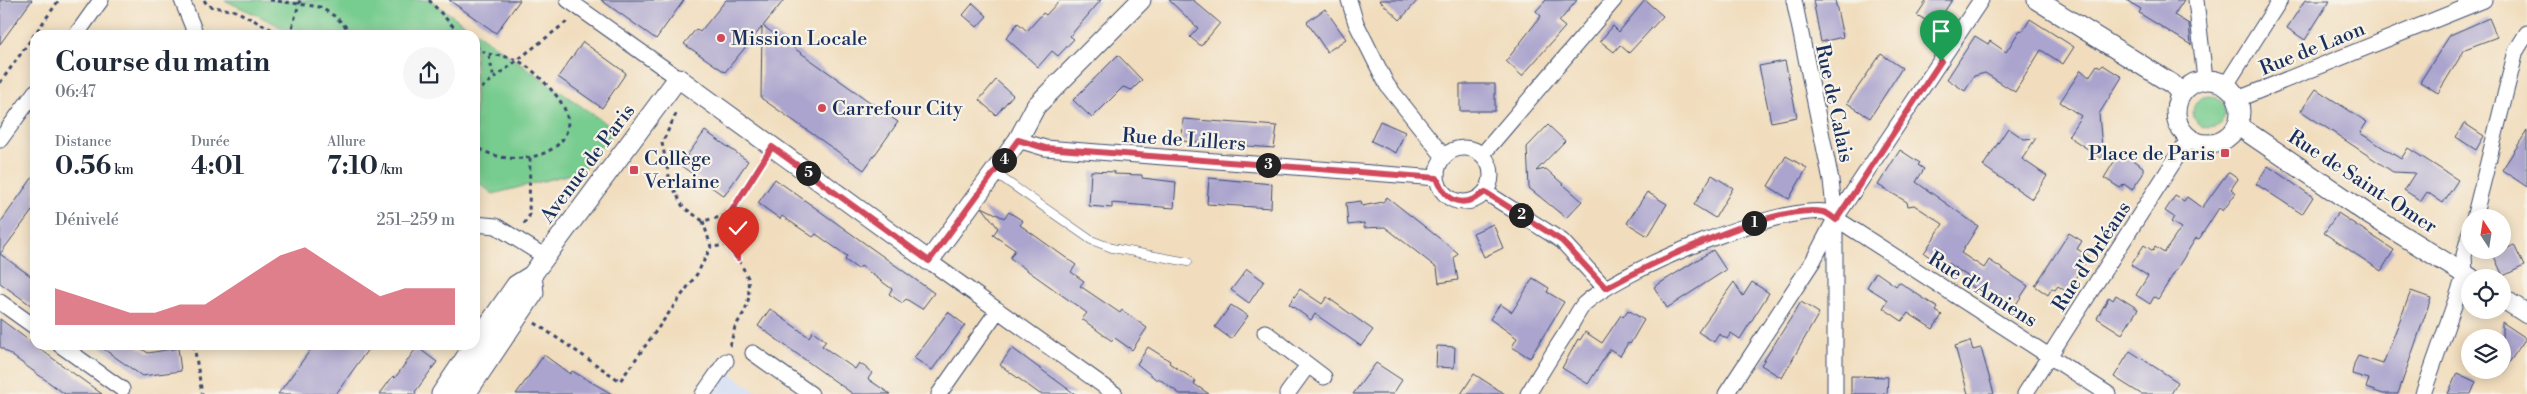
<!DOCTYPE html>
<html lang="fr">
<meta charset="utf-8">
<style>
:root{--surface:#fff;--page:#f6f6f7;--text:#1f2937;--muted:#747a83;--accent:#d1495b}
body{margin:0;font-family:"Libre Bodoni",serif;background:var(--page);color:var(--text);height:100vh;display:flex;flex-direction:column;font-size:19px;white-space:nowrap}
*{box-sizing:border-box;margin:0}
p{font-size:16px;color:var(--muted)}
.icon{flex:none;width:28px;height:28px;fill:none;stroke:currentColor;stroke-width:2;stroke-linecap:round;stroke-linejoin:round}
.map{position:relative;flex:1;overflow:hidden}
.drawer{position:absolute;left:30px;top:30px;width:450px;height:320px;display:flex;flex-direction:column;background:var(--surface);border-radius:15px;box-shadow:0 2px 12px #0003}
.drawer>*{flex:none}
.needle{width:32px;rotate:348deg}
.fabs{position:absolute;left:2461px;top:209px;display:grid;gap:10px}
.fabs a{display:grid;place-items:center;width:50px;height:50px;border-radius:50%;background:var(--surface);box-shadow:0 2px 12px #0003;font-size:25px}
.pin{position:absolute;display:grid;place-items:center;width:42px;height:42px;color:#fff;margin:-51px -21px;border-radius:50% 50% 50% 0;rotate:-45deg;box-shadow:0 0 5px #0007}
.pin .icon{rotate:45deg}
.km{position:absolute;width:25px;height:25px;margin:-12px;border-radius:50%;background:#222;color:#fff;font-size:14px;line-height:25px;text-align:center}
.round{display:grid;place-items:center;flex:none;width:52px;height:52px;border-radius:26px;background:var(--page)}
.overview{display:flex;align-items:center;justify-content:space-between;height:85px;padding:0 25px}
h1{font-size:28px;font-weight:700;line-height:38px}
.stats{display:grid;grid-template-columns:repeat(3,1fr);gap:8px;height:85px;padding:5px 25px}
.stats div{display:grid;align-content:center}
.stats b{font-size:25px;font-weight:700}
.stats small{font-size:14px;font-weight:400}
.stats p{font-size:14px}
.chart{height:140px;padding:10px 25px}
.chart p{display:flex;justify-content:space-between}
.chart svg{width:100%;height:90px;margin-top:5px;fill:var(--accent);opacity:.7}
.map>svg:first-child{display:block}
</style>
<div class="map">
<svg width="2527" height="394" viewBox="0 0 2527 394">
<rect width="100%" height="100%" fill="#f7f3e8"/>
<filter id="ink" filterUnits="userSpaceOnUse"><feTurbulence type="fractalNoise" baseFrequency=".02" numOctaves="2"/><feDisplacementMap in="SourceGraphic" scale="10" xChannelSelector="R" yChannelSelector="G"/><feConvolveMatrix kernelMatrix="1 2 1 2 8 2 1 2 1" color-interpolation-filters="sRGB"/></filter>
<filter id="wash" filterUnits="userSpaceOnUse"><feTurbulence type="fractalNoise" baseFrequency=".0096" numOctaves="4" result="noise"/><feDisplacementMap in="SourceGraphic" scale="20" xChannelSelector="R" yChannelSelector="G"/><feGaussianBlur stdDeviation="1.12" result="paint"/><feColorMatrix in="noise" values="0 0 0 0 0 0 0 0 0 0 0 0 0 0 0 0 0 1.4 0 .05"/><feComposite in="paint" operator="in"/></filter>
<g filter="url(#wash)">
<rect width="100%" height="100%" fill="#f1ddbd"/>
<path fill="#ccdbf9" d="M728,372l31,22h-46z"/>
<path fill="#77cc8f" stroke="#497e76" d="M224,0h206l185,130 -33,41 -89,23 -18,-14v-145h-182l-19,-12z
M2193 112a16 16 0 1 1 32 0a16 16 0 1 1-32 0Z"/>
<g id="blocks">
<path fill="#aaa4ce" d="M0,0h32l-32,44z
M449,0h71l-24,33z
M601,0h83l-28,39z
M726,0h58l-21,26 135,96 -34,48 -103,-72 1,-71 -37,45 -41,-28 12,-15 4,3z
M1060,0h41l-31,36 4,3 -16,17 -6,-5 -14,16 -32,-29 12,-15 9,8 16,-18 3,2z
M1169,0h24l27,23 -19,23 -11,-9 8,-9z
M1379,0h39l-18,20z
M1546,0h31l-18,22 6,5 -43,49 -16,-15 35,-45 -5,-5z
M1645,0l18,16 -34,37 -9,-8 -6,7 -14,-11 13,-15 6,6z
M1813,0h22l8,37 -22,5z
M1927,0h25l-17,26 -18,-11z
M2126,0h58l-10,15 15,9 2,21 -52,-32 2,-4z
M2305,0h25l-25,40 -18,-12z
M973,3l14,13 -10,11 -14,-12z
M1325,9l21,30 -19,13 -20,-30z
M2489,18l8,19 -32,12 -27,44 -18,-11 30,-47z
M2030,19l44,28 -11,17 -22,-14 -26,42 -30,-19 -11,3 -9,15 -18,-12 28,-43 13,8 2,-3 16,11 14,-22 3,1z
M583,42l43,31 -24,35 -44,-31z
M1881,54l21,14 -32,50 -23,-15z
M1118,55l24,25 -10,10 -9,-3 -31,31 -19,-18z
M1785,61l12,56 -26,5 -12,-56z
M2097,65l4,2 2,-2 19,12 -23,37 4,45 -35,-23 13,-20 -21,-14 21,-32 8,7z
M996,80l17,15 -17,20 -17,-15z
M1460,84h35v27h-35z
M2316,89l51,33 -7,11 41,26 7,-11 50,32 -15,23 -16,-11 -6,9 -17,-11 11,-17 -22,-1 -92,-61z
M1183,119l94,7 -3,22 -92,-7z
M1380,121l25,11 -9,21 -25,-12z
M2464,123l20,13 -8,14 -20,-13z
M1548,125l17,16 -29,30 10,-2 36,32 -16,17 -37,-30 -2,-41z
M2008,128l16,11 12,-1 -14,21 25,17 -15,23 -49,-33z
M705,131l43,30 -24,35 -44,-31z
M2527,131v56l-25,-17z
M1900,150l20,13 -2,2 6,4 -8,13 62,44 -17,27 23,15 5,-8 39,26 -13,20 -10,-7 -4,6 -33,-21 4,-5 -32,-21 -3,4 -13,-9 19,-29 -29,-19 -6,1 -1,-4 -29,-17z
M2120,152l23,15v7l-11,16 -8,-6 -4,4 -16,-10z
M1786,156l21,12 -18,31 -21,-13z
M2268,166l45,31 -11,17 -46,-30z
M1091,171l24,1 -1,2 28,1v3l34,4 -2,26 -62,-5v5l-23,-2z
M2228,172l10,7 -7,10 5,4 -13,18 -4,-3 -20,31 -3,-1 -38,61 -4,-2 -4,7 -14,-9 12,-19 -17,-11 13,-20 9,6 2,-4 9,6 17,-25 -10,-6 3,-5 -9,-6 10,-15 9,5 3,-4 15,11z
M35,174v33l-35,47 35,25v29l-35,-25v-60z
M1712,175l21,13 -18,30 -21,-13z
M1209,178l63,6 -1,24 -64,-4z
M775,179l159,114 -12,16 -16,-10 -4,4 -13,-9 3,-5 -31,-23 -3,3 -13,-9 2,-4 -31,-22 -3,3 -31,-21 -2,3 -22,-16z
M1647,192l20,12 -19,32 -21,-13z
M1387,197l71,56 -4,5 4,22 -19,3 -2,-15 -52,-41 -21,1v-5l-16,2 -2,-22 15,-2 1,5 21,-4z
M982,207l22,11 5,-6 14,9 -3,4 56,40 -5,7 13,9 -4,5 40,27 2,-3 25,18 -15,22 -17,-12 -3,3 -30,-22 5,-6 -77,-55 5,-8 -22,-15 5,-7z
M2338,213l56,37 -13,21 -57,-38z
M1493,224l10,24 -19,9 -11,-24z
M2069,233l13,8 -5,8 12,7 -22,36 -9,-6 -3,4 -3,-2 -4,7 -13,-9z
M2514,245l10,21 -21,10 -12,-26h13z
M1713,250l13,20 -59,38 -13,-21z
M1247,269l17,12 -15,22 -18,-13z
M1876,272l20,14 3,-4 39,26 -2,3 6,4 -9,14 -25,-16 -6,8 -19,-13 5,-8 -21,-13z
M1533,278l16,10 -2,4 17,10 -34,56 -18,-11 5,-9 -27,-19 10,-15 12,8z
M1734,282l9,14 9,-14 17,11 -29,46 -9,-6 -4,6 -8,-5 -5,8 -16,-10z
M1300,289l22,15 5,-7 46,33 -12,16 -46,-32 -4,6 -22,-16z
M2411,291l20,7 -33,96h-15l-17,-6 3,-9 -17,-5 2,-10 4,-8 25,8z
M2116,295l22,14 -16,25 -25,-16 12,-21 4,3z
M1801,302l18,11 -37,65 -21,-13z
M1231,305l17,11 -17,23 -16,-12z
M770,309l39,28 4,-6 13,10 -4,5 33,23 4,-6 6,4 7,6 -4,6 22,15h-37l-95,-68z
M1628,310l16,10 -14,24 -2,-1 -8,13 -10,-7 -22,35 -26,-16 16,-29 2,1 5,-8 17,11 19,-28 2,2z
M948,312l17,13 -33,45 -18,-12z
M0,319l55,41 47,34h-37l-65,-47z
M2502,322l24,16 -24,35z
M1970,341l3,9 8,-2 13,46h-26l-13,-48z
M98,345h38l12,8 30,-5 3,23 -39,5z
M314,345h57l-35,49h-58z
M1437,346l18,1 -1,21 -18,-1z
M417,347l20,15 -22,30 2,2h-37l13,-18 2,2z
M1148,347l22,14 -1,2 27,18 -2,3 15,10h-29l-22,-16 -1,2 -20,-16z
M1012,348l23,17 40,29h-35l-40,-29z
M2130,351l48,31 -7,12h-30l-27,-17z
M544,355l26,19 2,-3 40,23h-96z
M1376,363l26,17 -9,14h-40z
M2457,373l19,9 -5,12h-23z
M1474,374l31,20h-44z
M1851,376l37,1 -1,17h-36z"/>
</g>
</g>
<g filter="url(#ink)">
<use href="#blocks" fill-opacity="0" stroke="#3b496c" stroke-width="1"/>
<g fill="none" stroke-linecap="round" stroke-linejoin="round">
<g stroke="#3b496c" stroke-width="9">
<path id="service" d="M995,173l96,67 21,8 76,14
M455,394l73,-110"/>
</g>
<g stroke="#3b496c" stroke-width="17">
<path id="minor" d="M182,0l14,35
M568,0l110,78
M1349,0l7,23 31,62 57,72
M1794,0l37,180 4,39v175
M2196,0l9,79
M76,35l25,-35
M2226,85l54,-85
M2238,99l246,-99
M0,140l35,-48
M1018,140l27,8 392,30
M1437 175a27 27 0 1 1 54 0a27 27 0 1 1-54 0Z
M1482,155l132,-155
M1485,192l77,49 43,47
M2474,218l42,-167 11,-18
M475,224l21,2 48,30
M929,261l186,133
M0,302l35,25
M1265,332l59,45
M60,345l62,44
M753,353l58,41
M703,394l23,-33
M939,394l59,-84
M1287,394l21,-29
M1528,394c13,-21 26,-43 40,-64 5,-8 10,-19 16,-26 37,-34 193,-99 242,-92l282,182
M1726,394l87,-133 22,-42 146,-219
M2025,394l164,-256
M2423,394l42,-120 -1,-19 6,-23"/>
</g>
<g stroke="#3b496c" stroke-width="21">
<path id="tertiary" d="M2037,0l135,84 9,9
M2176 112a32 32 0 1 1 64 0a32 32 0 1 1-64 0Z
M2237,125l131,89 103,64
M2502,298l25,16
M475,344l41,-59 16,-10 146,-197 251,183 89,-121 18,-34 105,-106
M441,394l33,-49
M466,394l68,-101 -2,-18"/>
</g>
<path stroke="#3b496c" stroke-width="3" stroke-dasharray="4 4" stroke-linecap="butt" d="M204,0l4,6 28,5 46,24
M270,0l50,7 16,10 18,18
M429,0l32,35
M290,35l10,-35
M475,46c16,12 15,7 32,11 18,3 36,23 48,37 34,41 -6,68 -47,64 -12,-1 -23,-6 -33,-11
M489,56l5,23
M0,83l59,-83
M475,93l94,-73
M676,114l-14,29 8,38 13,26 20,14 26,-6
M703,221l8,26 17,-2
M524,224l5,-7 1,-61
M535,323l85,58 77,-107 14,-27
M194,345l8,49
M730,346l5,-19 10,-16 4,-14 -1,-19 -10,-20 -10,-13 1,-30 34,-53"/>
<use href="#service" stroke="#fff" stroke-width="8"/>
<use href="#minor" stroke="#fff" stroke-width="15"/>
<use href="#tertiary" stroke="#fff" stroke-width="19"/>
</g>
</g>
<g fill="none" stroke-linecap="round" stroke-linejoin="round" filter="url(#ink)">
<g stroke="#fff" stroke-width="10">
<path id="route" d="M738,258l-10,-14 1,-29 43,-68 157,114 89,-121 27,8 392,30c9,25 27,31 48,14l77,49 44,47c43,-23 170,-86 217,-76 5,1 8,4 13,8l105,-159"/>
</g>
<use href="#route" stroke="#d1495b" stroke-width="6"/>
</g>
<g fill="#d1495b" stroke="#f7f3e8" stroke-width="2">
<circle cx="721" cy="38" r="5"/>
<circle cx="822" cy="108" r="5"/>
<rect x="2220" y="148" width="10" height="10" rx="2.5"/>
<rect x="629" y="165" width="10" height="10" rx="2.5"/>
</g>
<g text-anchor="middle" stroke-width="4.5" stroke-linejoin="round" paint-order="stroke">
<g font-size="20" fill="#1b2f5e" stroke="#f7f3e8" text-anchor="start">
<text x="731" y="45">Mission Locale</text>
<text x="832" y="115">Carrefour City</text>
<text x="2215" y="160" text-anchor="end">Place de Paris</text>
<text x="644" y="165">Collège<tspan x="644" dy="23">Verlaine</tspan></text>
</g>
<g font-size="20" fill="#1b2f5e" stroke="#f7f3e8">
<text transform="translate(2312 48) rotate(-22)" y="7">Rue de Laon</text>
<text transform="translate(1835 103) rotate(78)" y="7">Rue de Calais</text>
<text transform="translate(1184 139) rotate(4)" y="7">Rue de Lillers</text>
<text transform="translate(587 163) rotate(-53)" y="7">Avenue de Paris</text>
<text transform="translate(2363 181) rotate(33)" y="7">Rue de Saint-Omer</text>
<text transform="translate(2091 256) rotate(-57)" y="7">Rue d'Orléans</text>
<text transform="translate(1983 289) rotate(32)" y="7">Rue d'Amiens</text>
</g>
</g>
</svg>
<div class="fabs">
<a><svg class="needle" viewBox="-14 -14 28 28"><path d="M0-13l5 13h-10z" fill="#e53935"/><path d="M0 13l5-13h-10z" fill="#747a83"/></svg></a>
<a><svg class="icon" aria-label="locate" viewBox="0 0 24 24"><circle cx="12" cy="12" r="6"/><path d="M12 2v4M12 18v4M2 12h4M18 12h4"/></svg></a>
<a><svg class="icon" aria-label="layers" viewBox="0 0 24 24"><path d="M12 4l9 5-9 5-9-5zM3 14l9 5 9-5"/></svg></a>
</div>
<div class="pin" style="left:1941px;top:61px;background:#1e9e55"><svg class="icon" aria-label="arrive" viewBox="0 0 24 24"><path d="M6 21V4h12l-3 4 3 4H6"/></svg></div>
<div class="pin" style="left:738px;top:258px;background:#d93025"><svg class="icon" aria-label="check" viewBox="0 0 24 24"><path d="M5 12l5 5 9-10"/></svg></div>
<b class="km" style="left:1754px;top:223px">1</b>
<b class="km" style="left:1521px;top:215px">2</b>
<b class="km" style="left:1268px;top:165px">3</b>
<b class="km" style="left:1004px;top:160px">4</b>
<b class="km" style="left:808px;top:173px">5</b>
<section class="drawer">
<div class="overview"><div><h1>Course du matin</h1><p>06:47</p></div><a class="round"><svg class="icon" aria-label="share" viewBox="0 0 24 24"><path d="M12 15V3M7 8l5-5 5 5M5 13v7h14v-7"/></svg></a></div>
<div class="stats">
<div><p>Distance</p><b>0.56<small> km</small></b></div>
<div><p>Durée</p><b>4:01</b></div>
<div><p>Allure</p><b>7:10<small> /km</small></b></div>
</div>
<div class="chart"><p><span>Dénivelé</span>251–259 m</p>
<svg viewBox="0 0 160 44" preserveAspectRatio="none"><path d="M0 44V26L10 30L20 34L30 38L40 38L50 34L60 34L70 26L80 18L90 10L100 6L110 14L120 22L130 30L140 26L150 26L160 26V44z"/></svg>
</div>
</section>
</div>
